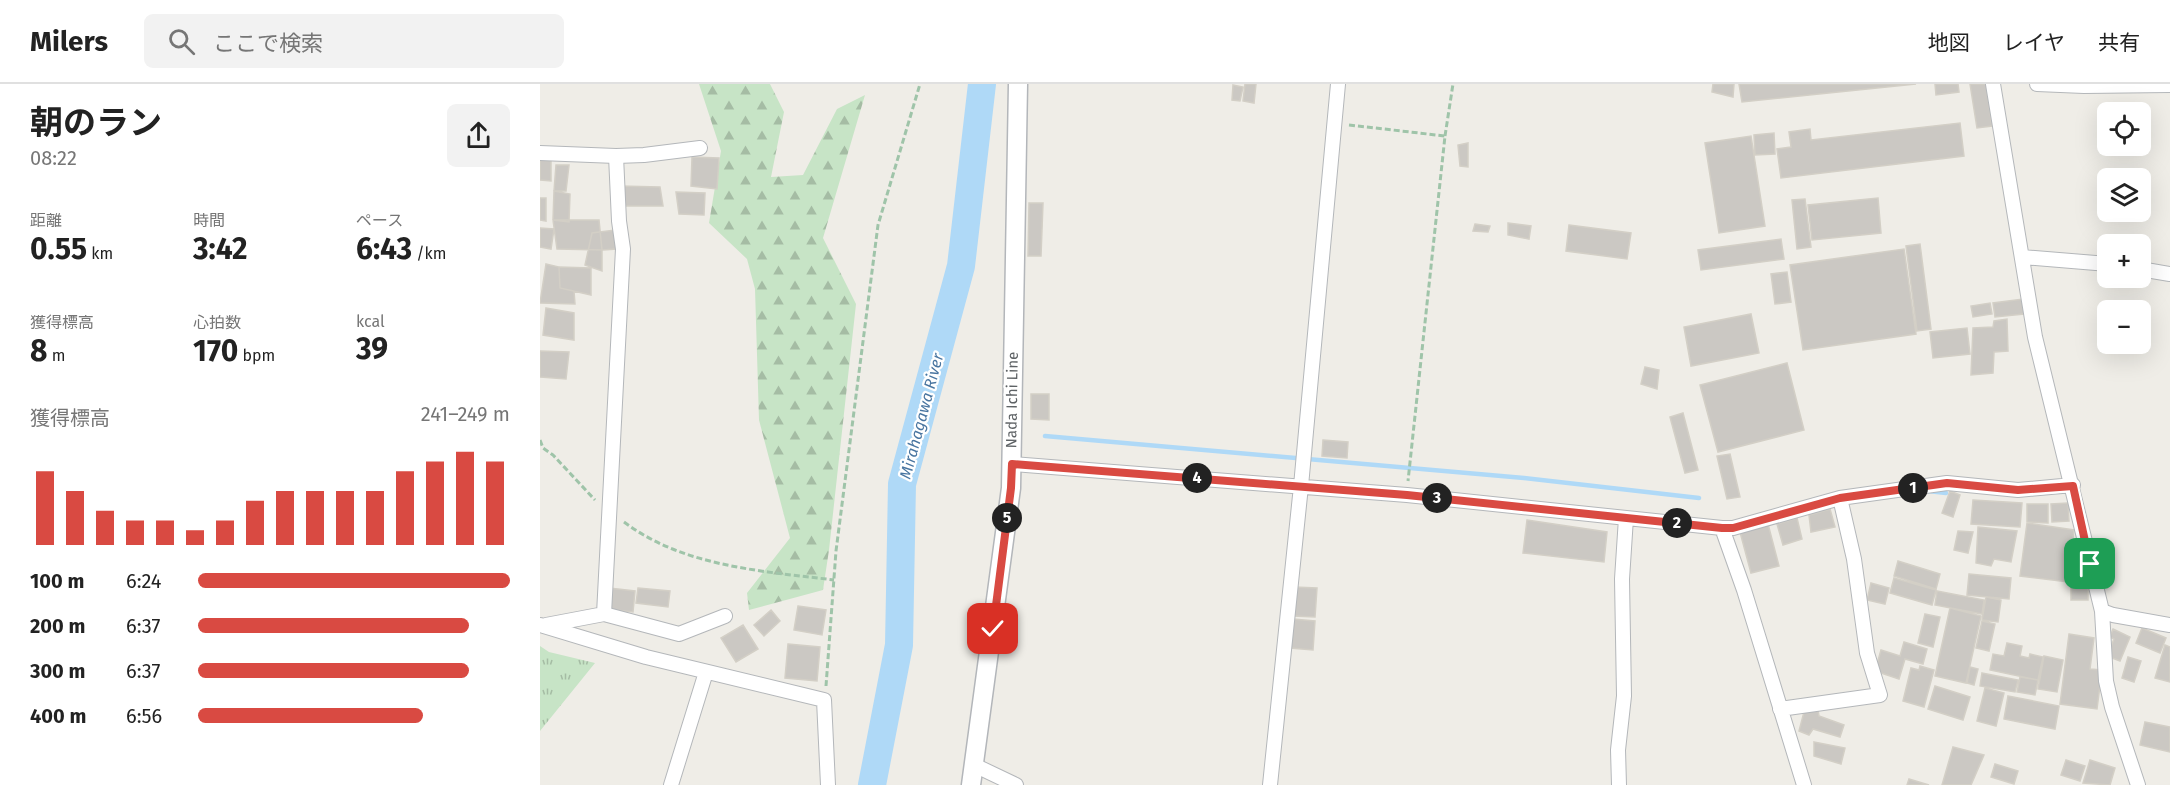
<!DOCTYPE html>
<html lang="ja">
<meta charset="utf-8">
<style>
:root{--surface:#fff;--page:#f2f2f2;--text:#222;--muted:#767676;--line:#e0e0e0;--accent:#d94a42}
body{margin:0;font-family:"Fira Sans","Noto Sans JP",sans-serif;background:var(--page);color:var(--text);height:100vh;display:flex;flex-direction:column;font-size:22px;white-space:nowrap}
*{box-sizing:border-box;margin:0}
p{font-size:20px;color:var(--muted)}
.icon{flex:none;width:33px;height:33px;fill:none;stroke:currentColor;stroke-width:2;stroke-linecap:round;stroke-linejoin:round}
.map{position:relative;flex:1;overflow:hidden}
.panel{display:flex;flex-direction:column;background:var(--surface);width:540px}
.panel>*{flex:none}
.controls{position:absolute;left:1557px;top:18px;display:grid;gap:12px}
.controls a{display:grid;place-items:center;width:54px;height:54px;border-radius:9px;background:var(--surface);box-shadow:0 6px 24px #0002;font-size:30px}
.pin{position:absolute;display:grid;place-items:center;width:51px;height:51px;color:#fff;margin:-26px;border-radius:12px;box-shadow:0 3px 9px #0006}
.km{position:absolute;width:30px;height:30px;margin:-15px;border-radius:50%;background:#222;color:#fff;font-size:16px;line-height:30px;text-align:center}
.round{display:grid;place-items:center;flex:none;width:63px;height:63px;border-radius:9px;background:var(--page)}
.head{display:flex;align-items:center;justify-content:space-between;height:102px;padding:0 30px}
h1{font-size:33px;font-weight:700;line-height:45px}
.stats{display:grid;grid-template-columns:repeat(3,1fr);gap:9px;height:102px;padding:6px 30px}
.stats div{display:grid;align-content:center}
.stats b{font-size:30px;font-weight:700}
.stats small{font-size:16px;font-weight:400}
.stats p{font-size:16px}
.chart{height:168px;padding:12px 30px}
.chart p{display:flex;justify-content:space-between}
.chart svg{width:100%;height:108px;margin-top:6px;stroke:var(--accent);stroke-width:6}
ul{padding:0 30px;list-style:none;font-size:20px}
li{display:grid;grid-template-columns:96px 72px 1fr;align-items:center;height:45px}
li i{height:15px;border-radius:8px;background:var(--accent)}
header{display:flex;align-items:center;gap:36px;box-sizing:border-box;height:84px;padding:0 30px;background:var(--surface);border-bottom:2px solid var(--line)}
header strong{font-size:28px}
nav{display:flex;gap:33px;margin-inline-start:auto;font-size:21px}
.search{width:420px;height:54px;background:var(--page);display:flex;align-items:center;gap:15px;box-sizing:border-box;padding:0 21px;border-radius:9px;color:var(--muted);font-size:22px}
main{display:flex;flex:1;min-height:0}
.map>svg:first-child{display:block}
</style>
<header>
<strong>Milers</strong>
<div class="search"><svg class="icon" aria-label="search" viewBox="0 0 24 24"><circle cx="10" cy="10" r="6"/><path d="M15 15l6 6"/></svg>ここで検索</div>
<nav><a>地図</a><a>レイヤ</a><a>共有</a></nav>
</header>
<main>
<section class="panel">
<div class="head"><div><h1>朝のラン</h1><p>08:22</p></div><a class="round"><svg class="icon" aria-label="share" viewBox="0 0 24 24"><path d="M12 15V3M7 8l5-5 5 5M5 13v7h14v-7"/></svg></a></div>
<div class="stats">
<div><p>距離</p><b>0.55<small> km</small></b></div>
<div><p>時間</p><b>3:42</b></div>
<div><p>ペース</p><b>6:43<small> /km</small></b></div>
</div>
<div class="stats">
<div><p>獲得標高</p><b>8<small> m</small></b></div>
<div><p>心拍数</p><b>170<small> bpm</small></b></div>
<div><p>kcal</p><b>39</b></div>
</div>
<div class="chart"><p><span>獲得標高</span>241–249 m</p>
<svg viewBox="0 0 160 44" preserveAspectRatio="none"><path d="M5 44V14M15 44V22M25 44V30M35 44V34M45 44V34M55 44V38M65 44V34M75 44V26M85 44V22M95 44V22M105 44V22M115 44V22M125 44V14M135 44V10M145 44V6M155 44V10"/></svg>
</div>
<ul>
<li><b>100 m</b>6:24<i style="width:100%"></i></li>
<li><b>200 m</b>6:37<i style="width:87%"></i></li>
<li><b>300 m</b>6:37<i style="width:87%"></i></li>
<li><b>400 m</b>6:56<i style="width:72%"></i></li>
</ul>
</section>
<div class="map">
<svg width="1630" height="701" viewBox="0 0 1630 701">
<defs>
<pattern id="grass-tufts" width="24" height="20" patternUnits="userSpaceOnUse" patternTransform="scale(1.5)"><rect width="24" height="20" fill="#c7e4c6"/><path d="M3 7l-1-3M5 7V3M7 7l1-3M15 17l-1-3M17 17v-4M19 17l1-3" fill="none" stroke="#a5bca4"/></pattern>
<pattern id="forest-firs" width="22" height="20" patternUnits="userSpaceOnUse" patternTransform="scale(1.5)"><rect width="22" height="20" fill="#c7e4c6"/><path d="M5 1l3.5 6h-7zM16 11l3.5 6h-7z" fill="#a5bca4"/></pattern>
</defs>
<rect width="100%" height="100%" fill="#efede7"/>
<path fill="url(#grass-tufts)" d="M0,562l9,6 46,11 -55,68z"/>
<path fill="url(#forest-firs)" d="M159,0h71l14,28 -13,65 32,-2 34,-66 28,-14 -42,143 33,66 -27,246 -6,40 -74,20 -2,-17 43,-55 -31,-118 -4,-131 -8,-30 -38,-36 12,-72z"/>
<g fill="none" stroke-linecap="round" stroke-linejoin="round">
<path stroke="#afd9f7" stroke-width="4.5" d="M505,352l479,42 175,20
M1388,407l18,2"/>
<path stroke="#afd9f7" stroke-width="28" d="M332,701l27,-140 3,-161 59,-218 21,-182"/>
</g>
<path fill="#cbc8c3" stroke="#d3cfc6" stroke-width="1.5" d="M705,0h11l-2,19 -11,-2z
M1173,0h21l-1,13 -21,-5z
M1199,0h177l-174,18z
M1395,0h23l1,8 -23,3z
M1430,0h16l6,42 -15,2z
M693,1l10,2 -3,14 -8,-1z
M1420,39l4,33 -183,22 -4,-29 14,-2 -2,-15 21,-3 1,11z
M1234,49l1,21 -20,1 -1,-20z
M1211,52l14,90 -46,7 -14,-90z
M928,59v24l-8,-1 -2,-21z
M0,72h11v25l-11,-1z
M152,73l27,1 -2,31 -26,-3z
M16,81h13l-3,26h-12z
M79,102l41,1 3,19h-42z
M14,107l16,3 -1,28 -16,-2z
M136,108l29,1 -1,22 -25,-1z
M0,114h6v23l-6,-1z
M1338,114l3,35 -69,7 -4,-35z
M1265,115l6,48 -14,2 -5,-49z
M489,119h14l-2,53h-13z
M13,136h46l3,30 -45,-1z
M968,139l23,3 -2,13 -21,-4z
M935,140l15,2 -2,6 -15,-1z
M1029,141l62,8 -4,26 -61,-8z
M0,144l14,1 -3,20 -11,-2z
M75,146l2,19 -15,1v21l-17,-6 7,-32z
M1241,155l3,20 -83,11 -3,-20z
M1380,160l11,85 -14,2 -11,-85z
M1364,165l12,85 -113,16 -13,-85z
M6,180l13,3 1,21 14,3 1,13 -35,-1z
M19,183l32,1v27l-31,-7z
M1247,188l4,30 -16,2 -4,-30z
M1483,215l1,15 -29,3 -2,-14z
M1450,219l2,11 -19,3 -2,-11z
M6,224l28,5v27l-31,-5z
M1211,230l8,39 -68,13 -7,-39z
M1467,235l1,32 -14,1 -1,21 -22,2 2,-47 20,-1 1,-6z
M1427,244l3,26 -37,4 -3,-26z
M0,267l29,1 -3,27 -26,-2z
M1247,279l17,67 -86,22 -18,-67z
M1105,283l14,3 -2,19 -16,-5z
M491,310h18v26l-18,-1z
M1143,329l15,57 -13,3 -15,-56z
M783,356l25,2 -1,16 -25,-2z
M1190,370l10,43 -13,2 -10,-43z
M1410,407l10,4 -7,22 -11,-4z
M1433,416l49,3 -2,24 -49,-3z
M1528,419l1,18 -17,1 -1,-18z
M1487,420h21v19l-21,-1z
M1290,425l5,18 -24,5 -2,-17z
M1257,434l5,21 -19,6 -6,-21z
M987,436l80,12 -3,30 -81,-9z
M1487,439l47,7 -6,52 -48,-6z
M1228,440l11,42 -28,7 -11,-41z
M1438,443l39,4 -6,31 -17,-3 -3,7 -15,-3z
M1418,447l15,1 -5,21 -14,-3z
M1358,477l42,13 -4,15 -42,-13z
M1531,482h17v34h-17z
M1429,490l42,4 -2,21 -42,-4z
M1354,494l42,12 -4,15 -42,-12z
M1331,499l18,5 -4,16 -18,-4z
M754,503l23,1 -2,29 -22,-1z
M69,504l26,3 -2,21 -27,-3z
M98,504l32,3 -2,16 -32,-4z
M1397,507l47,9 -2,14 -47,-9z
M1446,513l15,3 -3,22 -16,-2z
M258,522l28,4 -4,25 -28,-5z
M1410,524l31,8 -15,67 -31,-7z
M231,526l9,11 -16,15 -10,-11z
M1385,530l15,3 -7,30 -15,-4z
M753,535l22,2 -2,29 -23,-2z
M1442,537l13,3 -6,27 -13,-3z
M203,541l15,24 -22,13 -15,-24z
M1602,544l24,10 -6,15 -24,-10z
M1573,545l17,8 -10,24 -13,-5 7,-17 -4,-2z
M1529,550l25,4 -4,31 12,1 -5,39 -37,-5z
M1364,558l23,7 -4,15 -18,-5 -6,20 -24,-8 6,-21 19,6z
M1467,559l15,3 -2,10 9,2 1,-4 13,3 -5,23 -48,-10 3,-16 11,2z
M248,560l32,3 -3,34 -32,-3z
M1625,561l5,2v35l-15,-4z
M1504,572l19,4 -6,32 -19,-3z
M1588,573l13,4 -7,21 -12,-4z
M1380,582l14,4 -10,37 -21,-6 8,-33 8,2z
M1430,583l8,2 -4,16 -7,-2z
M1442,589l36,7 -3,12 -35,-6z
M1480,593l18,3 -3,15 -18,-3z
M1395,602l35,11 -7,23 -35,-11z
M1445,604l19,5 -8,33 -19,-5z
M1468,612l51,10 -4,23 -51,-10z
M1265,624l13,2 1,6 25,9 -4,12 -27,-8 -4,6 -10,-4z
M1605,638l25,5v25l-30,-7z
M1274,658l31,6 -4,16 -27,-8z
M1413,663l31,8 -13,30h-29z
M1526,676l19,6 -5,15 -19,-6z
M1550,676l25,8 -5,17 -27,-2z
M1455,680l23,7 -4,13 -23,-7z
M1369,695l20,6h-22z"/>
<g fill="none" stroke-linecap="round" stroke-linejoin="round">
<g stroke="#b4b7ba" stroke-width="16">
<path id="minor" d="M1453,0l42,253 67,274 4,70 6,26 26,78
M1497,0l47,2 86,-1
M0,69l76,3 28,-1 56,-7
M1482,173l86,7
M1600,185l30,5
M472,380l395,31 315,33h11l107,-30 107,-15 71,7 55,-5
M1182,444l22,62 60,195
M1562,527l11,4 57,10
M64,530l19,-365 -4,-28 -3,-65
M0,541l106,32 178,43 4,85
M6,541l58,-11 75,20 46,-18
M1240,625l100,-14 -13,-42 -13,-94 -14,-61
M434,681l42,20
M131,701l35,-113
M730,701l31,-299 37,-402
M1079,701l-1,-35 6,-54 -2,-117 4,-61"/>
</g>
<g stroke="#b3b6ba" stroke-width="21">
<path id="secondary" d="M431,701l40,-297 7,-404"/>
</g>
<path stroke="#9fc4a9" stroke-width="3" stroke-dasharray="6 3" stroke-linecap="butt" d="M809,41l96,11 -37,345
M905,52l8,-52
M0,356l3,8 10,7 42,45
M84,438c60,45 138,49 210,58
M286,602l10,-135 42,-326 42,-141"/>
<use href="#minor" stroke="#fff" stroke-width="14"/>
<use href="#secondary" stroke="#fff" stroke-width="18"/>
</g>
<g fill="none" stroke-linecap="round" stroke-linejoin="round">
<g stroke="#fff" stroke-width="12">
<path id="route" d="M453,545l18,-141 1,-24 395,31 315,33h11l107,-30 107,-15 71,7 55,-4 17,78"/>
</g>
<use href="#route" stroke="#d94a42" stroke-width="8"/>
</g>
<g text-anchor="middle" stroke-width="4.5" stroke-linejoin="round" paint-order="stroke">
<g font-size="15" fill="#5e6265" stroke="#fff">
<text transform="translate(472 316) rotate(-89)" y="5">Nada Ichi Line</text>
</g>
<g font-size="16" font-style="italic" fill="#4975a0" stroke="#fff">
<text transform="translate(381 332) rotate(-75)" y="6">Mirahagawa River</text>
</g>
</g>
</svg>
<div class="controls">
<a><svg class="icon" aria-label="locate" viewBox="0 0 24 24"><circle cx="12" cy="12" r="6"/><path d="M12 2v4M12 18v4M2 12h4M18 12h4"/></svg></a>
<a><svg class="icon" aria-label="layers" viewBox="0 0 24 24"><path d="M12 4l9 5-9 5-9-5zM3 14l9 5 9-5"/></svg></a>
<a>+</a>
<a>−</a>
</div>
<div class="pin" style="left:1550px;top:480px;background:#1e9e55"><svg class="icon" aria-label="arrive" viewBox="0 0 24 24"><path d="M6 21V4h12l-3 4 3 4H6"/></svg></div>
<div class="pin" style="left:453px;top:545px;background:#d93025"><svg class="icon" aria-label="check" viewBox="0 0 24 24"><path d="M5 12l5 5 9-10"/></svg></div>
<b class="km" style="left:1373px;top:404px">1</b>
<b class="km" style="left:1137px;top:439px">2</b>
<b class="km" style="left:897px;top:414px">3</b>
<b class="km" style="left:657px;top:394px">4</b>
<b class="km" style="left:467px;top:434px">5</b>
</div>
</main>
